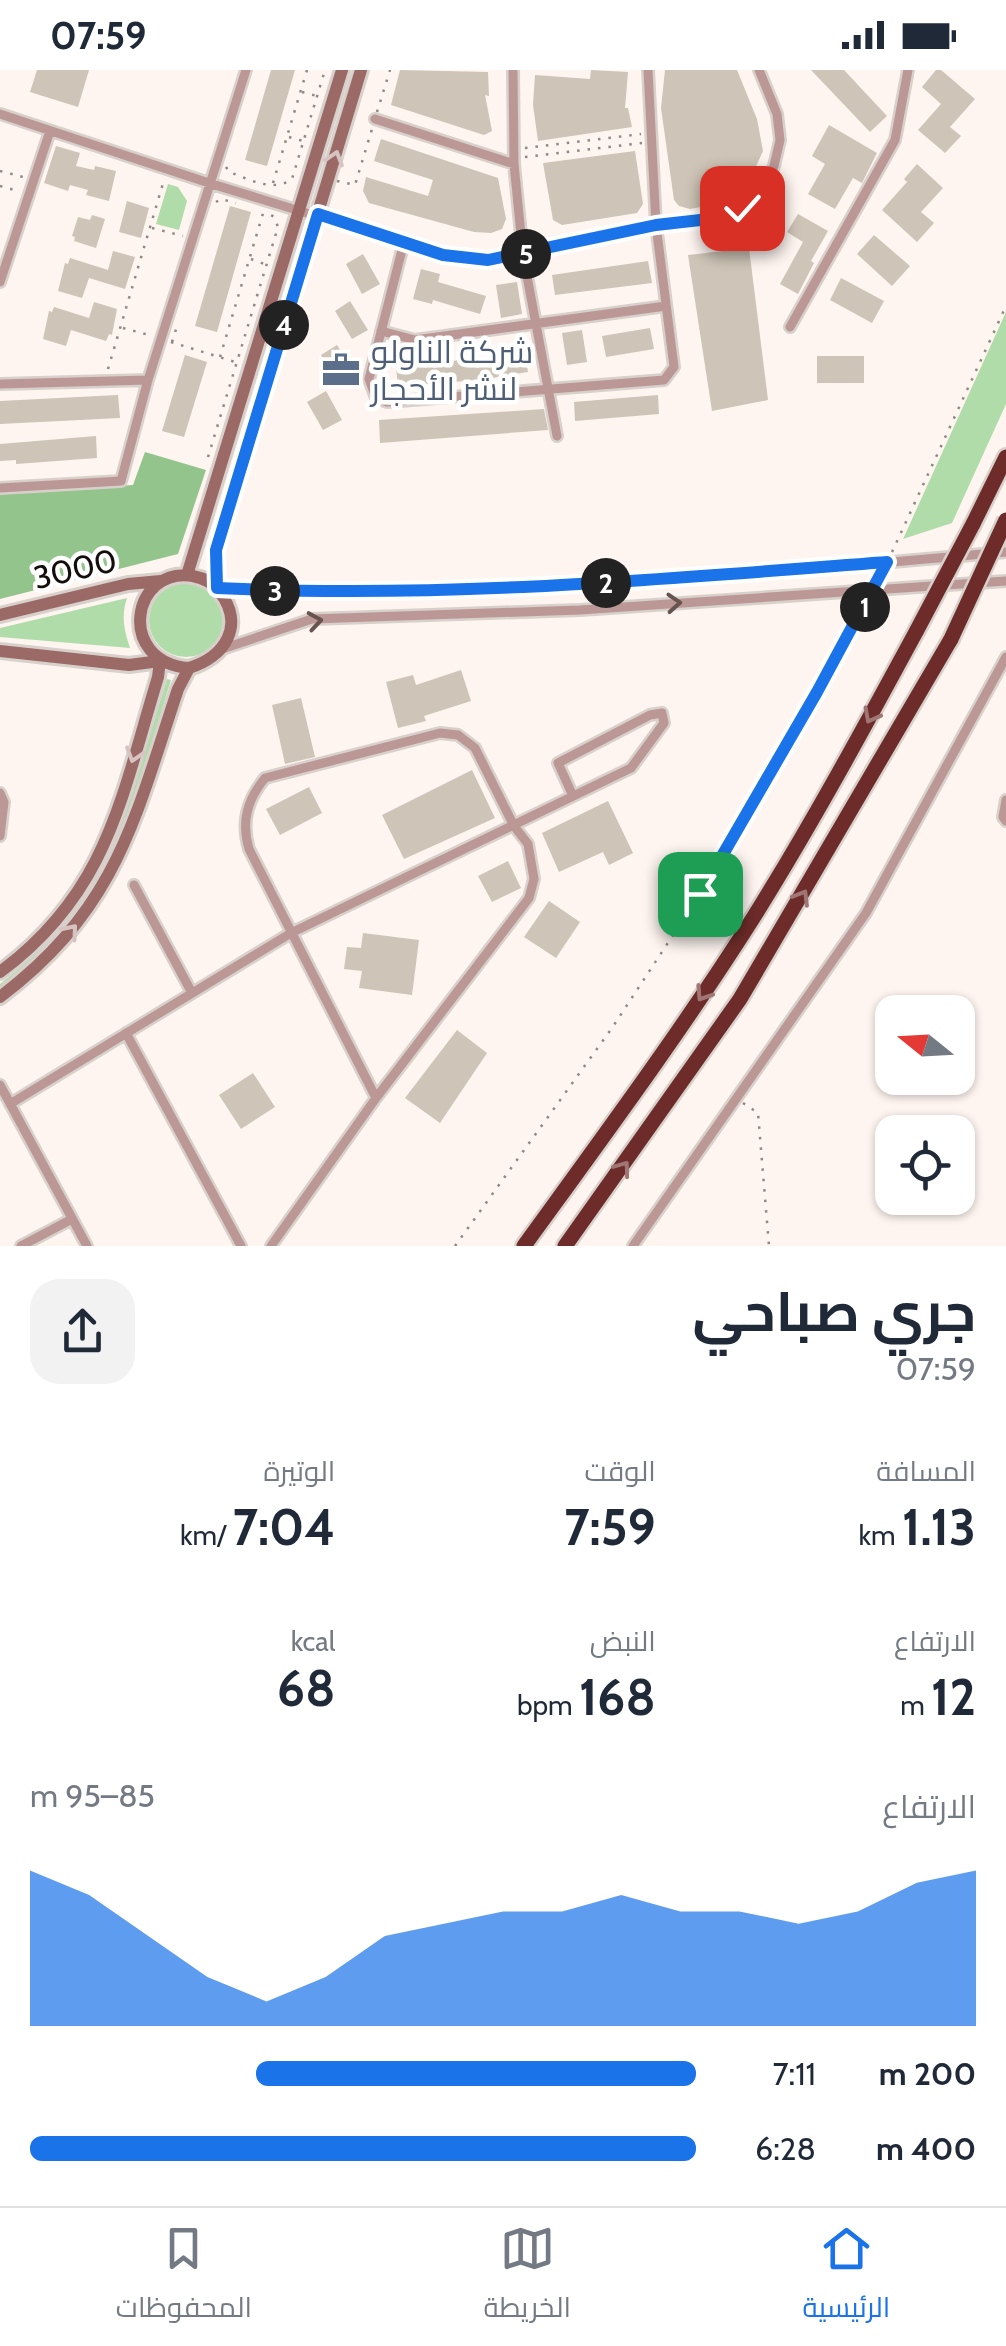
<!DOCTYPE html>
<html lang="ar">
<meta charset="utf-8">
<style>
:root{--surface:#fff;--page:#f2f2f3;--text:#1f2937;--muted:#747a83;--line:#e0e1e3;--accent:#1a73e8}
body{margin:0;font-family:Cabin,Cairo,sans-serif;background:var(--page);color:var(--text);direction:rtl;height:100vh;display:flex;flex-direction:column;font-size:38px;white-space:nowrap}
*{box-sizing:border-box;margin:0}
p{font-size:32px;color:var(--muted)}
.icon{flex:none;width:55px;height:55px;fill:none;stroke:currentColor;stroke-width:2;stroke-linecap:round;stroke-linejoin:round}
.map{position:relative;height:1176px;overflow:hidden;direction:ltr}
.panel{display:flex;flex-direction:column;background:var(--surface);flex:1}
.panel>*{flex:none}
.needle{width:65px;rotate:288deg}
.fabs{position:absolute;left:875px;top:925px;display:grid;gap:20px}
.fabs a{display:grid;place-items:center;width:100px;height:100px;border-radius:20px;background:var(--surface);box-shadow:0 2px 8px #0004;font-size:50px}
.pin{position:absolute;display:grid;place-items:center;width:85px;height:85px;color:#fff;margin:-42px;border-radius:20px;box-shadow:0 5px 15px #0006}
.km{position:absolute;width:50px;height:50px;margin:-25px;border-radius:50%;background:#222;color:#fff;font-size:28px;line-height:50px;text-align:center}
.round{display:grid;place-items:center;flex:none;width:105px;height:105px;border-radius:30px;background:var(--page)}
.head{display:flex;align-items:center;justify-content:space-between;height:170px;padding:0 30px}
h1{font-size:55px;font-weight:700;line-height:75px}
.stats{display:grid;grid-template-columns:repeat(3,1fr);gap:15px;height:170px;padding:10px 30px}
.stats div{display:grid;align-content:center}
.stats b{font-size:50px;font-weight:700}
.stats small{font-size:28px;font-weight:400}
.stats p{font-size:28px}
.chart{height:280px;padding:20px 30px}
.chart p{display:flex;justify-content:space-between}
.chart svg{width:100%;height:180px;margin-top:10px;fill:var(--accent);opacity:.7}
ul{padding:0 30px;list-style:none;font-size:32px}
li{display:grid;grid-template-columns:160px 120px 1fr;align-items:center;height:75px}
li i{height:25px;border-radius:12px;background:var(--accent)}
.status{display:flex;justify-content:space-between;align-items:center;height:70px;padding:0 50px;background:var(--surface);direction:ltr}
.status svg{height:28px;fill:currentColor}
.menu{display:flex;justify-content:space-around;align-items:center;height:140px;border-top:2px solid var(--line);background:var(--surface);font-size:28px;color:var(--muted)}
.menu a{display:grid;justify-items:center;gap:5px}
.menu .current{color:var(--accent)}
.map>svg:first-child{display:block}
</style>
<div class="status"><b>07:59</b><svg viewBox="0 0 49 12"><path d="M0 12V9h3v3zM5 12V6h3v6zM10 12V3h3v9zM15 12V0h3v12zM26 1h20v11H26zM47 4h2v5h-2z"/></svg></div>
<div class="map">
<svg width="1006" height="1176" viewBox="0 0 1006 1176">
<rect width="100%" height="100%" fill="#fef5f0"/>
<path fill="#b0dcaa" d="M168,114l10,3 9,14 -8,29 -23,-6z
M1006,242v92l-54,119 -49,16z
M149 550a37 37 0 1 1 74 0a37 37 0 1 1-74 0Z
M127,528c-6,18 -3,32 3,50l-130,-11v-9z
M167,609l4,1c-39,127 -59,225 -171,310v-6c109,-83 128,-182 167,-305z"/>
<path fill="#92c48b" d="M145,382l61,18 -28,84 -178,45v-106l133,-8z"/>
<path fill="#cec4b7" d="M37,0h52l-11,37 -48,-15z
M271,0h24l-28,96 -22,-6z
M400,0l88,2 1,24 -4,-1 7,36 -8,4 -93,-30z
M591,0l37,2 -3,36h3l4,19 -94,14 -5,-36 2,-30 55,4z
M665,0h72l20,49 6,32 -15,33 -26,19 -32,6 -11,-3 -5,-6 -13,-92z
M811,0h33l43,46 -17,16z
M936,0h5l34,29 -25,28 11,9 -16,17 -27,-23 23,-26 -19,-17z
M829,55l48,28 -15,30 -9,-5 -18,31 -27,-15 17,-30 -13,-8z
M381,69l117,39 8,41 -4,10 -11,4 -17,-1 -105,-29 -6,-12 3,-14 62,19 5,-16 -59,-19z
M56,76l24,7 -4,13 18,4 1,-4 21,5 -7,30 -23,-6 2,-5 -18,-5 -2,6 -24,-8z
M635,81l8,53 -6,9 -75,12 -9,-5 -10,-57z
M917,94l26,24 -22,24 13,11 -17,19 -35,-32 25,-28 -3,-3z
M127,131l22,7 -8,30 -22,-6z
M230,136l21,6 -34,120 -22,-6z
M798,144l30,17 -17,30 3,2 -16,31 -18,-10 23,-42 -16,-10z
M92,145l13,4 -9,29 -22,-7 1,-4 -3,-1 6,-19 12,3z
M874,165l36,31 -18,20 -35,-32z
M749,178l19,152 -56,11 -24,-156z
M113,181l22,6 -10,32 -36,-11 -7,20 -24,-7 7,-28 3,1 2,-6 38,12z
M363,184l17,30 -18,10 -16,-30z
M648,191l4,22 -97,12 -3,-20z
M421,199l19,5 -2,8 48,14 -6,18 -47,-14 -1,4 -19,-5z
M841,208l43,23 -12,22 -42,-23z
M517,212l5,32 -21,4 -5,-33z
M350,231l18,29 -16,9 -17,-28z
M94,232l23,7 -5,26 -3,-1 -3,7 -35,-11 -5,16 -23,-7 6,-28 3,1 2,-5 35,11z
M650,258l4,21 -48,8 -4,-21z
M582,260l5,32 -20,3 -5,-32z
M337,275l18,30 -17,10 -17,-30z
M525,283l3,19 -48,8 -82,6 -2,-19z
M185,285l22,7 -23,75 -22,-6z
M817,286h47v27h-47z
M326,321l16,29 -19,10 -16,-28z
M118,325l2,23 -120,6v-23z
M658,325l1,19 -84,7 -1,-19z
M544,339l4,21 -168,13 -1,-23z
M96,366l1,22 -81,6v-4l-16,1v-17z
M461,600l10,31 -47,15 2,5 -28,7 -12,-46 27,-7 3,10z
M301,628l14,59 -30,7 -13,-59z
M472,700l23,48 -91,41 -22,-44z
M309,717l13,26 -42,22 -14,-26z
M608,731l25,52 -24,12 -6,-13 -44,20 -17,-39z
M508,791l13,27 -29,14 -14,-26z
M549,831l31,21 -24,36 -32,-21z
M363,863l56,7 -7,55 -53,-7 3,-17 -18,-2 3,-22 14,1z
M457,960l30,23 -47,70 -35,-25z
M253,1003l22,34 -34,22 -22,-34z"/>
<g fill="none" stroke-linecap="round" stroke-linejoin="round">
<g stroke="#d8d0cb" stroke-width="14">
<path id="street" d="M513,0l1,94 9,91 34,181
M0,44l212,70 231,71 45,5 168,-35 62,-7 24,-11 19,-18 13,-23 6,-26 -3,-26 -18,-44
M375,49l139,45
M404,172l-35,137 7,19 11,4 277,-22 10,-13 -18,-142 -8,-155
M0,212l50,-151
M790,257l105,-187 13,-70
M381,261l34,9 251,-34
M0,314l148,-4
M0,418l121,-7 27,-101 98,-310
M217,518c263,13 527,-13 789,-36
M222,579l90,-30 268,-9 426,-29
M0,723l4,9 -4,34
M1006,730l-3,17 3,4
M134,815l58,108
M126,963l115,213
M0,1015l87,161
M10,1034l281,-171 340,-165 33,-45 -2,-10 -12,2 -92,48 15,33
M21,1176l51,-27
M271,1176l105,-148 153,-200 5,-19 -6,-35 -14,-18 -39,-78 -17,-13 -18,-2 -175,45c-18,22 -24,44 -16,71l127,249
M633,1176l233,-333 140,-256"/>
</g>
<g stroke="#d8d0cb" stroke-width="18">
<path id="secondary" d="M187,505l155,-505
M217,518l-1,-38 145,-480
M0,545l128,-31 33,-3
M0,581l129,14 31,-4 -2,16c-37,121 -50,215 -158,295
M0,927c117,-89 134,-176 178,-308l11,-21c36,-11 57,-43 30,-77 -6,-8 -16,-13 -26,-15 -62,-10 -77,86 -4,92"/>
</g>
<g stroke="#d8d0cb" stroke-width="20">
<path id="highway" d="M973,454l33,-67
M524,1176c79,-109 159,-217 231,-331 58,-93 110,-189 162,-285
M565,1176l175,-247 211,-360"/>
</g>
<path stroke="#8f8883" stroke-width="2.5" stroke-dasharray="2.5 8" stroke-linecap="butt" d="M302,22l15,4
M377,42l13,-42
M289,67l14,4
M525,78l116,-14
M525,87l117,-14
M226,97l3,5c20,7 44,21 63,7l33,-109
M0,101l23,6
M337,111l18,4 17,-56
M273,113l34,-113
M0,116l18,5
M216,132l5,-3 15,4
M152,158l31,8
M251,189l16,6
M123,258l26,7
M171,272l64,20
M172,272l6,-19
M220,287l44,-147
M108,299l56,-189
M208,387l70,-230 -4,-10 -6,-4
M892,482l114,-246
M743,1033l15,10 11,133
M455,1176l157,-218 88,-134 169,-295"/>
<use href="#street" stroke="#bb9895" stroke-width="9"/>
<use href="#secondary" stroke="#9b6a66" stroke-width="12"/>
<use href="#highway" stroke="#6d2c29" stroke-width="15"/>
<g stroke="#d8d0cb" stroke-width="20" stroke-linecap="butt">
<path id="highway-bridge" d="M917,560l56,-106
M951,569l55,-119"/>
</g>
<use href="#highway-bridge" stroke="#6d2c29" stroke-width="15"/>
</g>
<defs><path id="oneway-chevron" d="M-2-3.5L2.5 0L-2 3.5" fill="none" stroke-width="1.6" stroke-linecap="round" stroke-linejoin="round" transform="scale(2.5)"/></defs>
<g stroke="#d7c3c2">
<use href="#oneway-chevron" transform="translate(335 88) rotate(-73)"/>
<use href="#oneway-chevron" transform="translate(134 685) rotate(107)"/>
<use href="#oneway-chevron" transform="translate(71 861) rotate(-50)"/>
</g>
<g stroke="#675350">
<use href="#oneway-chevron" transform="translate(674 533) rotate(-4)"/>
<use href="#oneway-chevron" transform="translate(315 551) rotate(-9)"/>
</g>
<g stroke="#a07674">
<use href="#oneway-chevron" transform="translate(871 646) rotate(118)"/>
<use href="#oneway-chevron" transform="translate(802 827) rotate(-59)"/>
<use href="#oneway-chevron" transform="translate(703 924) rotate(123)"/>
<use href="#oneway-chevron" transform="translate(623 1098) rotate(-54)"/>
</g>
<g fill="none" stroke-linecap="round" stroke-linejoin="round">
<g stroke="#fff" stroke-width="20">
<path id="route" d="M700,824l117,-202 70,-130c-223,17 -446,37 -670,26l-1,-38 102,-336 125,41 45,5 168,-35 62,-7 24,-10"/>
</g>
<use href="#route" stroke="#1a73e8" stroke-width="12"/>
</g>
<defs>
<g id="office-bare" transform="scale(3)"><path d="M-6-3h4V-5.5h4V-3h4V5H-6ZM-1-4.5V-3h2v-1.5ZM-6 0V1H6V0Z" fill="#5c6f8a" stroke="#fff" stroke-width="2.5" paint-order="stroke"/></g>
</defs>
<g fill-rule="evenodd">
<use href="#office-bare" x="341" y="300"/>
</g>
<g text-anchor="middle" stroke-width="9" stroke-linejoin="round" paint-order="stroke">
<g font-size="32" fill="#4e5e75" stroke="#fff" text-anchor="start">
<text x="371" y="293">شركة الناولو<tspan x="371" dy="37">لنشر الأحجار</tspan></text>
</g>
<g font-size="32" fill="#130e0b" stroke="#fff">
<text transform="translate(75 499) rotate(-13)" y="11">3000</text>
</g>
</g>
</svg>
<div class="fabs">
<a><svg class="needle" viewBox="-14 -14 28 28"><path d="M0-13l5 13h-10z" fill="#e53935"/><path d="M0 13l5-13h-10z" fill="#747a83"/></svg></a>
<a><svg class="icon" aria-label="locate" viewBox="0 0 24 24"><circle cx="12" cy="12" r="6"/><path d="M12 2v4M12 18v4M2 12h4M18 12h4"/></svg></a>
</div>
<div class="pin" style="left:700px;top:824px;background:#1e9e55"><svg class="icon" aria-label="arrive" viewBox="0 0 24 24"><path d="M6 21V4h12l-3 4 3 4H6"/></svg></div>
<div class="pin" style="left:742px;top:138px;background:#d93025"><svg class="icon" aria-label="check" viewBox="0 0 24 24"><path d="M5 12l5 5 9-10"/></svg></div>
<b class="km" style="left:865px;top:537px">1</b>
<b class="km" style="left:606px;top:513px">2</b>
<b class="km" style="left:275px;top:521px">3</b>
<b class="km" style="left:284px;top:255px">4</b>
<b class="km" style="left:526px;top:184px">5</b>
</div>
<section class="panel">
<div class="head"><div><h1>جري صباحي</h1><p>07:59</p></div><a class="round"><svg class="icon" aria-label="share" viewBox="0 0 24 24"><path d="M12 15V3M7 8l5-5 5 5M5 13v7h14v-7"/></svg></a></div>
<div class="stats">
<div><p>المسافة</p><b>1.13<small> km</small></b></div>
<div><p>الوقت</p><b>7:59</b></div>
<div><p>الوتيرة</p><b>7:04<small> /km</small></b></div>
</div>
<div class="stats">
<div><p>الارتفاع</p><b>12<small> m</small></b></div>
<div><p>النبض</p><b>168<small> bpm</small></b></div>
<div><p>kcal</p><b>68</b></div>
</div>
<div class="chart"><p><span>الارتفاع</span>85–95 m</p>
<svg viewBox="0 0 160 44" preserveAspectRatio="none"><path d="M0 44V6L10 12L20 22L30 32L40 38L50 32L60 22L70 19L80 16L90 16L100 12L110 16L120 16L130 19L140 16L150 9L160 6V44z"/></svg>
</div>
<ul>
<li><b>200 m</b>7:11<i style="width:66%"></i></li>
<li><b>400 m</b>6:28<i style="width:100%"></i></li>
</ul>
</section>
<nav class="menu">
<a class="current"><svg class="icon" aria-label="home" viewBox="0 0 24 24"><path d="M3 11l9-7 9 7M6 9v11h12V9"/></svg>الرئيسية</a>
<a><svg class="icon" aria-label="map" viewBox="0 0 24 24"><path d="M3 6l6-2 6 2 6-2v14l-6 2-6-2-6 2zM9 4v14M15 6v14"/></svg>الخريطة</a>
<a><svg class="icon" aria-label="saved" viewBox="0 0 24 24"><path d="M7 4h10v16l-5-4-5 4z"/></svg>المحفوظات</a>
</nav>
